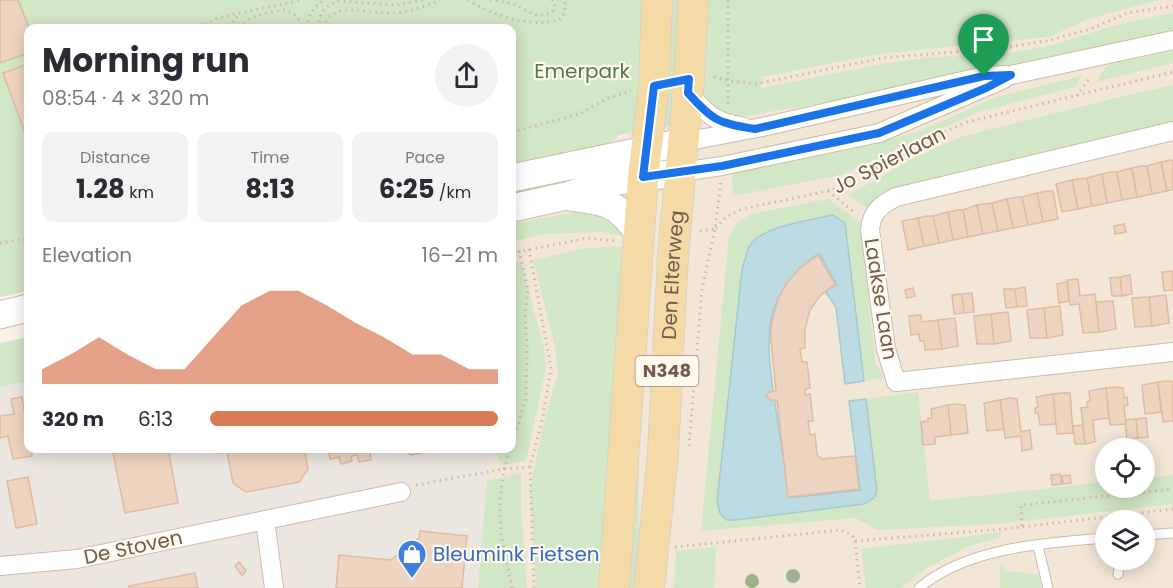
<!DOCTYPE html>
<meta charset="utf-8">
<style>
:root{--surface:#fff;--page:#f2f2f3;--text:#2b2b33;--muted:#7c7c81;--accent:#db7a56}
body{margin:0;font-family:Poppins,sans-serif;background:var(--page);color:var(--text);height:100vh;display:flex;flex-direction:column;font-size:22px;white-space:nowrap}
*{box-sizing:border-box;margin:0}
p{font-size:20px;color:var(--muted)}
.icon{flex:none;width:33px;height:33px;fill:none;stroke:currentColor;stroke-width:2;stroke-linecap:round;stroke-linejoin:round}
.map{position:relative;flex:1;overflow:hidden}
.details{position:absolute;left:24px;top:24px;width:492px;height:429px;display:flex;flex-direction:column;background:var(--surface);border-radius:12px;box-shadow:0 3px 15px #0003}
.details>*{flex:none}
.fabs{position:absolute;left:1095px;top:438px;display:grid;gap:12px}
.fabs a{display:grid;place-items:center;width:60px;height:60px;border-radius:50%;background:var(--surface);box-shadow:0 3px 15px #0003;font-size:30px}
.pin{position:absolute;display:grid;place-items:center;width:51px;height:51px;color:#fff;margin:-62px -26px;border-radius:50% 50% 50% 0;rotate:-45deg;box-shadow:0 0 6px #0007}
.pin .icon{rotate:45deg}
.round{display:grid;place-items:center;flex:none;width:63px;height:63px;border-radius:32px;background:var(--page)}
.overview{display:flex;align-items:center;justify-content:space-between;height:102px;padding:0 18px}
h1{font-size:33px;font-weight:700;line-height:45px}
.stats{display:grid;grid-template-columns:repeat(3,1fr);gap:9px;height:102px;padding:6px 18px}
.stats div{display:grid;align-content:center;border-radius:12px;background:var(--page);text-align:center}
.stats b{font-size:26px;font-weight:700}
.stats small{font-size:16px;font-weight:400}
.stats p{font-size:16px}
.chart{height:168px;padding:12px 18px}
.chart p{display:flex;justify-content:space-between}
.chart svg{width:100%;height:108px;margin-top:6px;fill:var(--accent);opacity:.7}
ul{padding:0 18px;list-style:none;font-size:20px}
li{display:grid;grid-template-columns:96px 72px 1fr;align-items:center;height:45px}
li i{height:15px;border-radius:8px;background:var(--accent)}
.map>svg:first-child{display:block}
</style>
<div class="map">
<svg width="1173" height="588" viewBox="0 0 1173 588">
<rect width="100%" height="100%" fill="#fbf4e7"/>
<path fill="#f2e6d6" fill-rule="evenodd" d="M635,0h538v588h-696l16,-139 19,-1v-289l114,-23zM1106,448h38v40h-38zM1106,520h38v40h-38z"/>
<path fill="#ebe6e0" d="M28,365v83l465,1 -16,139h-477v-218z"/>
<path fill="#d2e7c6" d="M0,0h1160l-72,19 -39,18 -170,17 -118,23v11l126,-25 47,-6 70,-3 49,-9 62,-20 58,-12v18l-293,62 -140,24 -7,-2v-2l-114,22 -7,7 -21,9 -79,17v-140h-484v263l-28,6z
M1173,51v12l-77,19 11,-17z
M1081,76l-6,11 -97,25 -137,63 -108,21 -1,-22 117,-24 71,-19 76,-34z
M1173,85v38l-303,87 -22,-15 70,-39 43,-19 150,-38z
M828,199l36,25 -2,9 13,129 9,16 -20,3 -19,-158 -55,1 -63,296h8l129,-16 10,-5 3,-8 -11,-92 52,-7 12,109 175,-19 1,6h38l1,-10 28,-3v29l-178,20 -119,6 -20,-12 -155,13 28,-295 8,-13 14,-9z
M595,208l34,29 -27,-5 -57,2 -33,8v-18z
M603,247h27l-30,341h-64l-6,-101 15,-69 13,-45 -3,-26 -22,-87 49,-11z
M521,262l23,87 2,19 -20,93 -24,4 -5,-9v-7l15,-1v-184z
M28,337v44l-28,6v-44z
M639,444l-1,144h-17l11,-141z
M521,473v36l6,79h-49l9,-107z
M1003,532l-4,6 -30,8 -42,22 -26,20h-35l-5,-39z
M716,547l-2,41h-40l2,-37z
M1000,564l8,7 31,4 2,13h-41z"/>
<path fill="#bddbe3" stroke="#a4cad4" stroke-width="1.5" d="M833,215l12,8 19,158 -19,3 -9,-77 -11,-16 12,-6 -18,-32c-20,14 -35,30 -44,53 -12,32 -3,77 2,110 4,27 8,55 13,82l70,-8 -11,-89 17,-2 11,92 -3,7 -10,6 -129,16h-8l-7,-7 -3,-11 25,-232c2,-7 4,-16 7,-23 11,-21 62,-27 84,-32z"/>
<path fill="#eed5c1" stroke="#dfbca2" stroke-width="1.5" d="M0,0h18l11,28 -1,25 -28,10z
M28,64v71l-2,1 -23,-63z
M1171,160l2,1v28l-6,2 -6,-29z
M1161,162l6,29 -15,3 -5,-28z
M1141,166h6l5,28 -15,3 -5,-29z
M1132,168l5,29 -15,3 -5,-28z
M1111,172h6l5,28 -15,3 -5,-29z
M1102,174l5,29 -15,3 -5,-28z
M1087,178l5,28 -14,3 -6,-29z
M1072,180l6,29 -16,3 -6,-28z
M1047,191h6l5,28 -15,3 -6,-29z
M1037,193l6,29 -15,3 -6,-28z
M1017,197h5l6,28 -15,3 -6,-29z
M1007,199l6,29 -15,3 -6,-28z
M992,203l6,28 -15,3 -6,-29z
M977,205l6,29 -15,3 -5,-27z
M957,210h6l5,27 -15,3 -5,-28z
M948,212l5,28 -14,3 -6,-27z
M927,216h6l6,27 -15,3 -6,-28z
M918,218l6,28 -16,4 -6,-29z
M1124,224l2,8 -11,2 -1,-8z
M818,255l17,29 -15,12 -10,14 -5,19v19l-5,1 2,13h5l3,26 -5,1v6l5,-1 3,27h-5l2,14 5,-1 2,21 5,4 33,-3 4,33 -71,8 -11,-97h-7l-4,-4 3,-4 7,-1 -5,-52v-14l7,-26 8,-15 14,-16z
M1173,271v19l-9,1 -2,-19z
M1130,275l2,19 -10,2 -2,-19z
M1120,277l2,19h-10l-2,-18z
M1078,279l2,17 15,-2 4,38 -16,1 -4,-29 -9,1 -3,-25z
M1067,282l2,19 -10,2 -2,-19z
M1025,287l2,19 -10,1 -2,-18z
M913,288l2,8 -8,2 -2,-8z
M1004,289h11l2,18 -11,1z
M972,293l2,19 -10,1 -2,-19z
M962,294l2,19 -10,1 -2,-19z
M1166,295l3,28 -17,3 -3,-29z
M1149,297l3,29 -17,1 -3,-29z
M1113,301l3,28 -17,3 -3,-30z
M1060,306l3,29 -16,3 -3,-30z
M1044,308l3,30h-17l-3,-28z
M1008,312l3,29 -17,3 -3,-30z
M991,314l3,30h-17l-3,-28z
M921,315l1,7 16,-2 4,29 -17,1 -1,-9h-4l-1,-7 -8,1 -2,-19z
M955,318l3,28 -16,3 -4,-29z
M1168,381l5,1v39l-10,1 -5,-40z
M1158,382l3,30 -16,2 -3,-29z
M1115,387l8,1 1,10 3,-1 1,8 -4,1 2,18 -16,1 -4,-37z
M1106,388l3,30 -16,2 2,22 -10,2 -4,-36 7,-1 -1,-5 3,-1 -1,-10z
M1063,393h7l3,40 -16,1 -4,-40z
M1053,394l3,30 -16,1 -2,-12h-3v-5l3,-1 -2,-10z
M22,397l6,38v13h3l1,8 -19,3 -5,-23 -8,2v-22l14,-2 -3,-15z
M1010,398l7,1 4,33 9,-2 2,19 -10,2 -1,-15 -16,2 -5,-38z
M1000,400l4,29 -17,2 -3,-28z
M957,404l8,1 3,28 -17,2 -3,-30z
M948,405l3,30 -16,2v7l-12,1 -2,-23 7,-1v-3h4l-1,-9z
M1146,418l2,19 -10,1 -2,-19z
M1136,419l2,19 -11,1 -2,-19z
M1083,425l2,19h-10l-2,-18z
M112,448h56l10,55 -53,10z
M215,448h89l4,21 -9,13 -53,10 -13,-9 -6,-31 -7,1z
M328,448h41l2,12 -12,2 -2,-7 -6,1 1,5 -11,3 -2,-7 -9,2z
M402,448h44l-35,7z
M1060,474l2,10 -10,1 -1,-10z
M1070,475l1,8 -8,1 -1,-8z
M28,477l9,47 -21,4 -9,-47z
M420,531l47,5 -5,52h-126l3,-33 52,5 28,-22z
M239,562l7,9 -4,4 -7,-9z
M195,573l3,15h-69v-2z"/>
<g fill="none" stroke-linecap="round" stroke-linejoin="round">
<g stroke="#ccbcae" stroke-width="11">
<path id="lane" d="M1144,535l29,-2
M1038,546l10,42
M1118,574l2,-14
M919,588c49,-41 125,-45 187,-50"/>
</g>
<g stroke="#ccbcae" stroke-width="20">
<path id="street" d="M688,93c20,22 26,29 56,34
M1173,131l-277,66c-15,8 -25,15 -26,33l16,119 10,33 277,-30
M684,142l83,-16 217,-50 27,-1 162,-35
M681,172l41,-6 157,-33 125,-54
M265,520l9,68
M0,566l77,-7 324,-67"/>
</g>
<g stroke="#cebdab" stroke-width="29">
<path id="secondary" d="M512,178l172,-36
M570,197c35,4 50,6 69,38
M512,208l54,-12 40,-13 75,-11
M0,315l28,-7"/>
</g>
<g stroke="#d8d1cd" stroke-width="32">
<g id="primary">
<path d="M614,588l29,-411 11,-91 3,-86"/>
<path id="s1" d="M649,588l14,-134 10,-199 16,-176 4,-79"/>
</g>
</g>
<path stroke="#d3b8a4" stroke-width="3" stroke-dasharray="1.5 4.5" stroke-linecap="butt" d="M468,0c26,16 62,28 91,20l6,-7v-13
M490,0c7,1 14,2 20,3 15,4 26,20 43,8l2,-7 -3,-4
M203,27l10,1
M200,28l15,-9 11,-3 76,-16
M231,28l3,-9 7,-5
M240,28c8,-13 29,-16 44,-18 9,2 17,8 18,18
M250,28l9,-3 6,3
M308,28c0,-13 5,-22 17,-28
M318,28l3,-13 4,-7 13,-7 56,4 30,-5
M324,28c6,-28 43,-15 65,-15 18,0 35,-6 51,-13
M714,77l15,4 27,3 126,-26 120,-10 49,-8 40,-11 36,-16 46,-7
M1077,96l13,-19
M728,104v-104
M512,132l67,-18 29,-16 23,-7
M828,191l27,22
M716,228l10,-11 16,-8 86,-18 23,-7 57,-37 59,-25 206,-50
M700,231l14,-2
M0,243l28,-5
M529,249l22,119 -8,49 -13,50 4,121
M512,253l76,-15 28,3
M689,446l13,-157 13,-60 6,-47
M416,485l88,-16 26,-2
M1022,526l-1,-21 152,-16
M855,541l5,47
M675,547l166,-17 11,5 3,6 149,-12 169,-20
M512,588l-11,-54 -1,-34 4,-31 22,-70 1,-50 -2,-34 3,-26 -9,-38"/>
<use href="#lane" stroke="#fff" stroke-width="9"/>
<use href="#street" stroke="#fff" stroke-width="18"/>
<use href="#secondary" stroke="#fff" stroke-width="27"/>
<use href="#primary" stroke="#f4daa5" stroke-width="30"/>
</g>
<g fill="#9fb08e">
<circle cx="793" cy="576" r="7"/>
<circle cx="752" cy="581" r="7"/>
</g>
<g fill="none" stroke-linecap="round" stroke-linejoin="round">
<g stroke="#fff" stroke-width="12">
<path id="route" d="M1011,75l-25,13 -107,45 -157,33 -79,11 11,-91 35,-7 -1,14c25,28 30,30 67,36l229,-53z"/>
</g>
<use href="#route" stroke="#1a73e8" stroke-width="8"/>
</g>
<defs>
<g id="shop-pin" transform="scale(1.5)"><path d="M0 17L-7.5 6A9.5 9.5 0 1 1 7.5 6Z" fill="#3f7fe0" stroke="#fef8ed"/><path d="M-5-2.5h2.3a2.7 3.5 0 0 1 5.4 0H5L5.5 6h-11ZM-1.5-2.5h3a1.5 2.3 0 0 0-3 0Z" fill="#fff"/></g>
</defs>
<g fill-rule="evenodd">
<use href="#shop-pin" x="412" y="554"/>
</g>
<g text-anchor="middle" stroke-width="4.5" stroke-linejoin="round" paint-order="stroke">
<rect fill="#fef8ed" stroke="#9c8b7d" stroke-width="1.5" x="635.5" y="356" width="63" height="30" rx="4.5"/>
<g font-size="18" font-weight="bold" fill="#725c4d">
<text x="667" y="377">N348</text>
</g>
<g font-size="20" fill="#537846" stroke="#fef8ed">
<text x="582" y="78">Emerpark</text>
</g>
<g font-size="20" fill="#725c4d" stroke="#fef8ed">
<text transform="translate(889 160) rotate(-27)" y="7">Jo Spierlaan</text>
<text dy="7" stroke="none"><textPath href="#s1" startOffset="314">Den Elterweg</textPath></text>
<text transform="translate(881 299) rotate(81)" y="7">Laakse Laan</text>
<text transform="translate(133 547) rotate(-12)" y="7">De Stoven</text>
</g>
<g font-size="20" fill="#366cbe" stroke="#fef8ed" text-anchor="start">
<text x="433" y="561">Bleumink Fietsen</text>
</g>
</g>
</svg>
<div class="fabs">
<a><svg class="icon" aria-label="locate" viewBox="0 0 24 24"><circle cx="12" cy="12" r="6"/><path d="M12 2v4M12 18v4M2 12h4M18 12h4"/></svg></a>
<a><svg class="icon" aria-label="layers" viewBox="0 0 24 24"><path d="M12 4l9 5-9 5-9-5zM3 14l9 5 9-5"/></svg></a>
</div>
<div class="pin" style="left:984px;top:76px;background:#1e9e55"><svg class="icon" aria-label="arrive" viewBox="0 0 24 24"><path d="M6 21V4h12l-3 4 3 4H6"/></svg></div>
<section class="details">
<div class="overview"><div><h1>Morning run</h1><p>08:54 · 4 × 320 m</p></div><a class="round"><svg class="icon" aria-label="share" viewBox="0 0 24 24"><path d="M12 15V3M7 8l5-5 5 5M5 13v7h14v-7"/></svg></a></div>
<div class="stats">
<div><p>Distance</p><b>1.28<small> km</small></b></div>
<div><p>Time</p><b>8:13</b></div>
<div><p>Pace</p><b>6:25<small> /km</small></b></div>
</div>
<div class="chart"><p><span>Elevation</span>16–21 m</p>
<svg viewBox="0 0 160 44" preserveAspectRatio="none"><path d="M0 44V38L10 32L20 25L30 32L40 38L50 38L60 25L70 12L80 6L90 6L100 12L110 19L120 25L130 32L140 32L150 38L160 38V44z"/></svg>
</div>
<ul>
<li><b>320 m</b>6:13<i style="width:100%"></i></li>
</ul>
</section>
</div>
